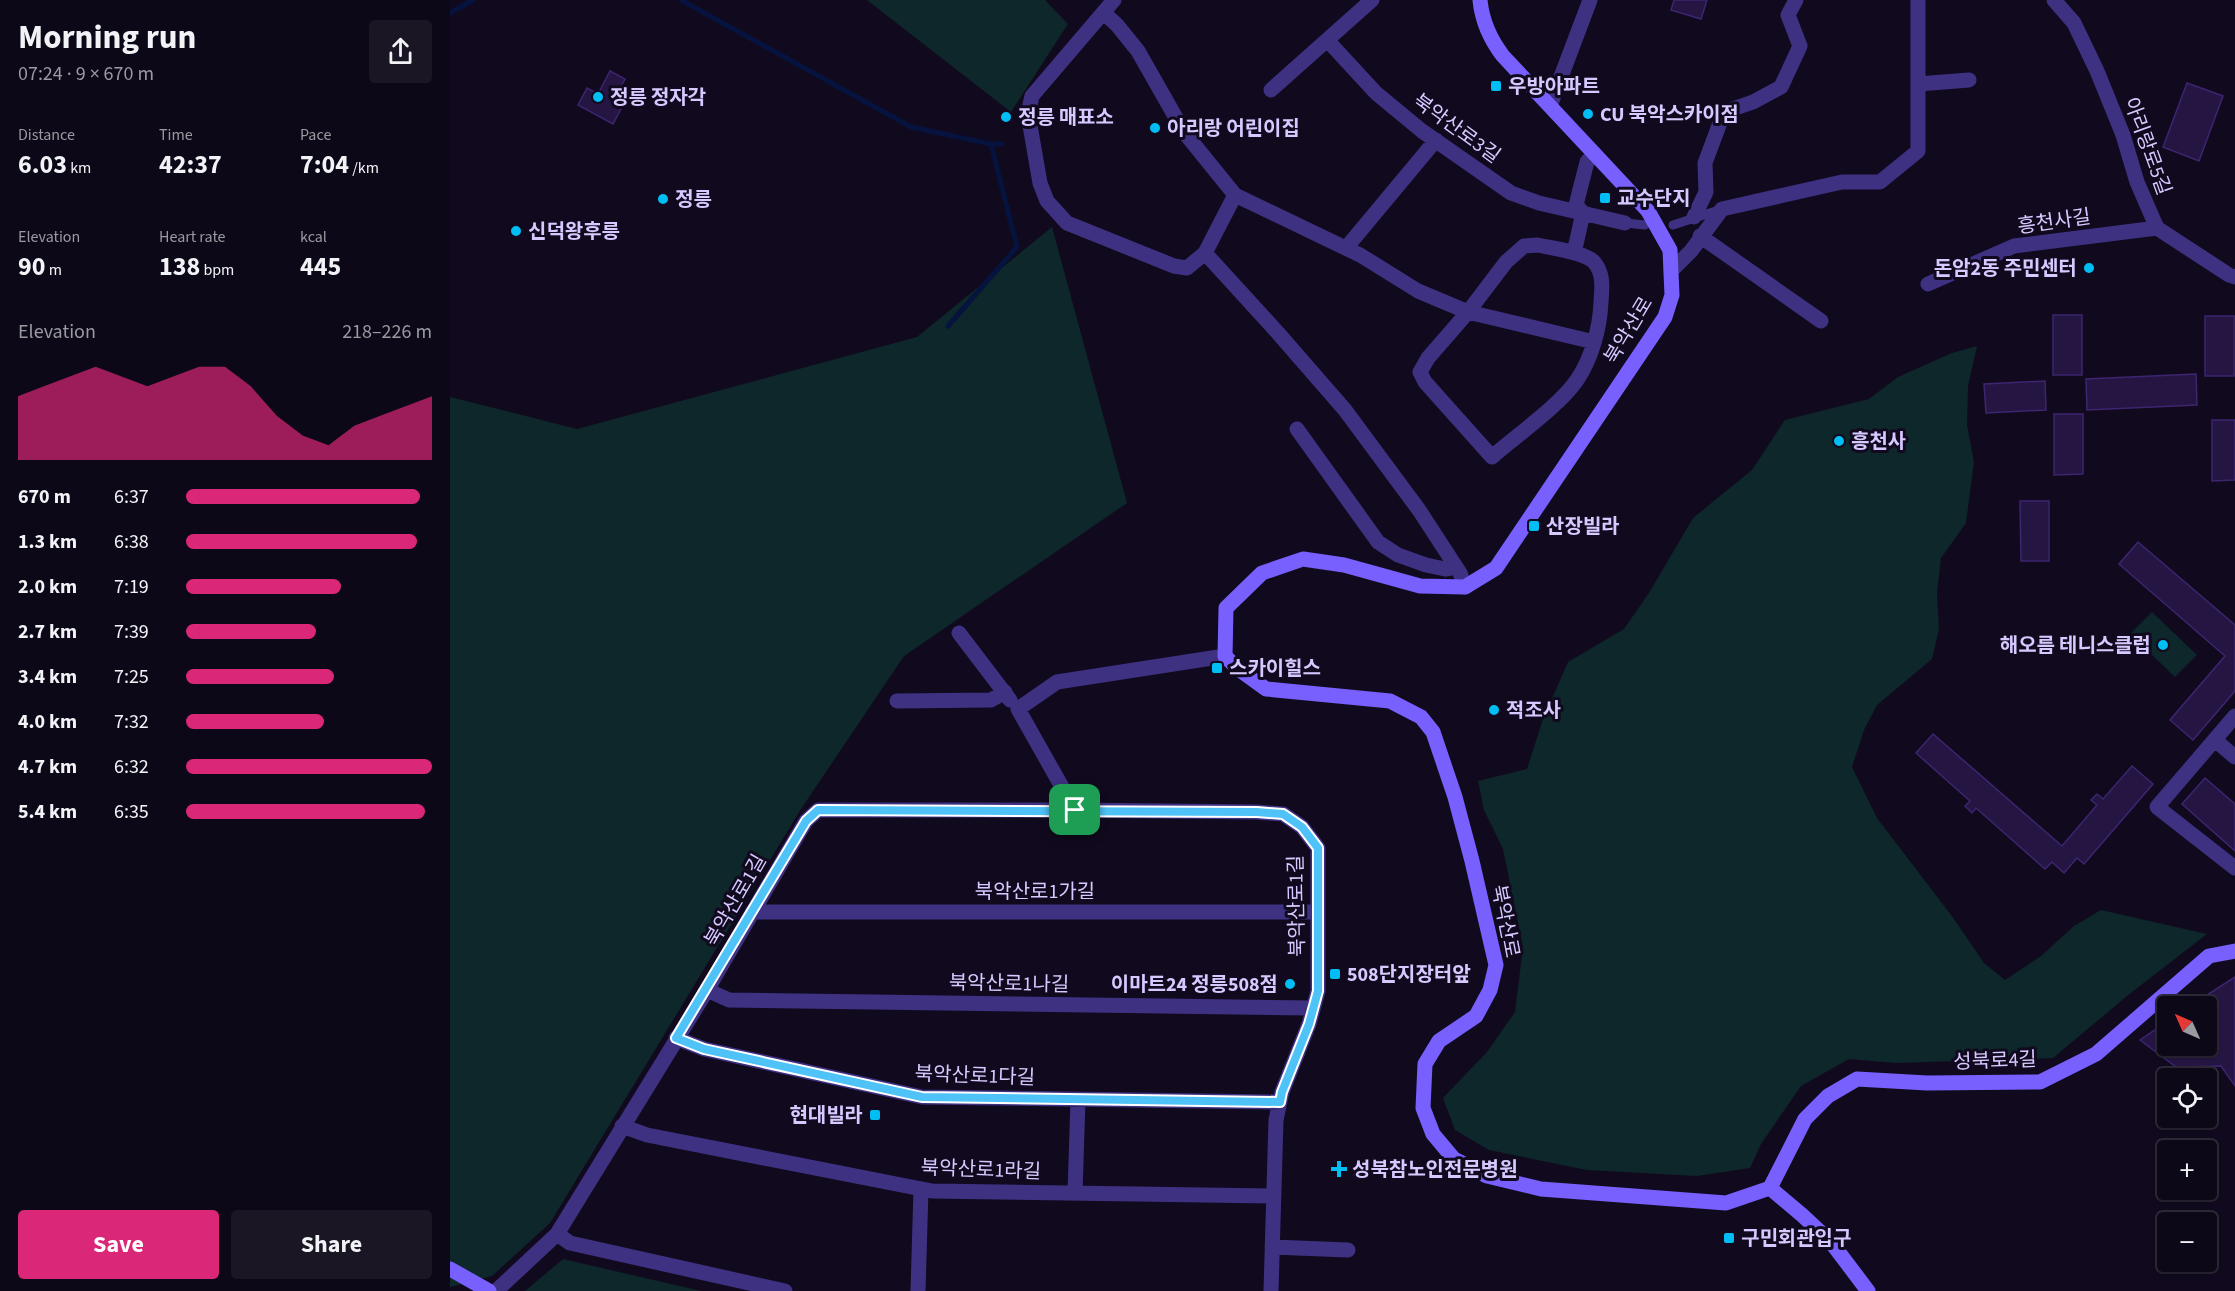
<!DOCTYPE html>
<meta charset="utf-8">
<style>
:root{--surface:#0d0817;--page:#1b1624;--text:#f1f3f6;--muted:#9a9aa1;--line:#2d2936;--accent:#db2777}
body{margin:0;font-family:"Source Sans 3","Noto Sans KR",sans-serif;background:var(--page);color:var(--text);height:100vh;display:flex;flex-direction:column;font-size:22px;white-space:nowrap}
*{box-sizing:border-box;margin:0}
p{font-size:20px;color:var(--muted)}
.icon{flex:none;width:33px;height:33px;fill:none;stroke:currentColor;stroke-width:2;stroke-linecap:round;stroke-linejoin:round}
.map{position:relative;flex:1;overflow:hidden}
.sheet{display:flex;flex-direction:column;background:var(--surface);width:450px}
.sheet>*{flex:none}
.needle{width:39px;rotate:315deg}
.controls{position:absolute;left:1707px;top:996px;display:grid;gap:12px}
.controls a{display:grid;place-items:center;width:60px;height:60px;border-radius:6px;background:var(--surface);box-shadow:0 2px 4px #0004,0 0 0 2px var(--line);font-size:30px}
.pin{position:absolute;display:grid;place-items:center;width:51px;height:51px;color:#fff;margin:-26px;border-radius:12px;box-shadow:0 3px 9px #0006}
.round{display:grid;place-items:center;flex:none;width:63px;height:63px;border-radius:6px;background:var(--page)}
.overview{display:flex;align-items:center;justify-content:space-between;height:102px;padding:0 18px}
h1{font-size:33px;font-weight:700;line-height:45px}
.stats{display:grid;grid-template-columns:repeat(3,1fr);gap:9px;height:102px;padding:6px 18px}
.stats div{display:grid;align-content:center}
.stats b{font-size:26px;font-weight:700}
.stats small{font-size:16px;font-weight:400}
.stats p{font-size:16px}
.chart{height:168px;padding:12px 18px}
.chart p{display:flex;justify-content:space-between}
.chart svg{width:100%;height:108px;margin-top:6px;fill:var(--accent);opacity:.7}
.primary-button{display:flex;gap:12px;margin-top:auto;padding:12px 18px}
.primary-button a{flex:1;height:69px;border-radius:6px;background:var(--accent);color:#fff;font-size:24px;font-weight:700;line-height:69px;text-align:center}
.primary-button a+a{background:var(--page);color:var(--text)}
ul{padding:0 18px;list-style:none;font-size:20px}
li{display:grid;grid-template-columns:96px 72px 1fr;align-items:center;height:45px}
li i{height:15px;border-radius:8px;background:var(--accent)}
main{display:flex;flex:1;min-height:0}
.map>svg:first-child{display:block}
</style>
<main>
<section class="sheet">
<div class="overview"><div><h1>Morning run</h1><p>07:24 · 9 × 670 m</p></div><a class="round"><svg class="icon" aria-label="share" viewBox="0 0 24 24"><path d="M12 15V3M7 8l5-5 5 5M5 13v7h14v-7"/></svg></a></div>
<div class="stats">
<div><p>Distance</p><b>6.03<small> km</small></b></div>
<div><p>Time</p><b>42:37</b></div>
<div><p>Pace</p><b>7:04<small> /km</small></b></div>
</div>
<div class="stats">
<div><p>Elevation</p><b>90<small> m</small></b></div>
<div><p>Heart rate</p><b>138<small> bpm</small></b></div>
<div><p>kcal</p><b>445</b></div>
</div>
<div class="chart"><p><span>Elevation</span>218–226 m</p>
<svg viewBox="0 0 160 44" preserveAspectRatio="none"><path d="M0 44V18L10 14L20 10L30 6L40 10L50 14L60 10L70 6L80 6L90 14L100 26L110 34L120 38L130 30L140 26L150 22L160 18V44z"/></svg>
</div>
<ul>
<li><b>670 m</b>6:37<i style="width:95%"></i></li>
<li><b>1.3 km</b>6:38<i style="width:94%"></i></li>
<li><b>2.0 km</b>7:19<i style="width:63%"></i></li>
<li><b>2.7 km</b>7:39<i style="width:53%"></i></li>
<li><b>3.4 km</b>7:25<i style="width:60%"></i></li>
<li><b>4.0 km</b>7:32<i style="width:56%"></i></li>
<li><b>4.7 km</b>6:32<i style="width:100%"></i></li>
<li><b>5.4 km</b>6:35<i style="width:97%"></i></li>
</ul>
<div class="primary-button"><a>Save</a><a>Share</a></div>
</section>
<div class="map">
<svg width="1785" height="1291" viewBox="0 0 1785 1291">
<rect width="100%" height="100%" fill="#110a1f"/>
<path fill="#0d272a" d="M417,0h178l23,24 -57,88z
M602,227l75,276 -223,153 -103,153 -251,414 -58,53 -42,11v-890l127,32 340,-92z
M1527,346l-9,40 -1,39 7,37 -8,61 -25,35 -4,35 2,36 -7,30 -55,46 -13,25 -12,37 25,51 77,101 30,44 21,17 36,-24 33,-30 27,-16 106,24 -80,62 -74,62 -157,5 -47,-4 -48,27 -40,58 -11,24 -53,8 -110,-6 -98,-20 -34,-20 -12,-32 44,-46 28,-40 8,-65 -20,-98 -19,-39 -6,-29 49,-12 16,-50 25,-57 56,-33 25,-36 44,-75 59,-48 33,-50 84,-21 29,-22 54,-24z
M1702,612l45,43 -22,22 -45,-43z
M113,1259l138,32h-176z"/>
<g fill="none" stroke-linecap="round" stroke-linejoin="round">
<path stroke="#05133e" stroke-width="5" d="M231,0l230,127 80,17h11
M0,13l23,-13
M498,326l69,-79 -26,-103"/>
</g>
<path fill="#241542" stroke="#3d2570" stroke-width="1.5" d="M1224,0h33l-6,19 -30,-9z
M160,71l15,8 -12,22 9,6 -9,17 -35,-19 9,-17 11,6z
M1737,83l36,13 -24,65 -36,-14z
M1603,315h29v60h-29z
M1755,316h29v60h-29z
M1746,374l1,31 -110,5 -1,-31z
M1595,381l1,29 -60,3 -2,-29z
M1604,414h29v60l-29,1z
M1762,420h23v60l-23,1z
M1570,501h29v60h-28z
M1688,542l97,83v66l-42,49 -23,-20 55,-64 -106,-92z
M1483,734l129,112 35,-41 -6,-5 6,-6 6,5 29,-33 21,18 -69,80 -7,-6 -13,15 -12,-11 -7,7 -69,-61 -4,5 -7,-7 5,-5 -54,-48z
M1755,778l30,26v47l-53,-47z
M1785,977v109l-14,-20 -45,1 -36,-27 28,-19v25h38v-40h-16z"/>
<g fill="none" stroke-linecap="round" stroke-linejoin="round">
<path stroke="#3f3182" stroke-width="9" d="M1175,223l20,2
M1223,225l49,-16"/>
<path stroke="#3f3182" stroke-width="15" d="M664,0l-82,96 -4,18 12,69 7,18 20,22 107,43 13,2 18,-15 30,-58
M1604,0l20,23 23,48 26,64 14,47 20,46 72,47 6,2
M654,13l13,12 21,26 46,81 51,63 125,60 58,36 50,21 126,30
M878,41l48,52 46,38 89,62 28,10 86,20
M1468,84l51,-4
M821,90l101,-90
M1100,106l40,-106
M1244,217l12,-25 -1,-29 19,-51 29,-10 28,-15 19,-41 -12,-31 8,-15
M1250,236l121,85
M1087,245c14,3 47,7 57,17 10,12 8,25 7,40 -1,25 -9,56 -24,78 -17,25 -61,56 -85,77l-67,-75 -5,-10 8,-14 40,-46 38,-50 18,-16z
M896,248l90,-108
M755,253l73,80 67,77 74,100 41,63 5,14
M1124,253l9,-40 -7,-8 11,-43 7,-8
M1221,271l20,-20 31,-42 120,-27h38l38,-31v-151
M1478,284l86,-38 143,-18
M847,429l81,113 20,13 28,10 19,4 11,-2
M509,633l51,67
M447,701l94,-1 14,-8
M1785,716l-78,91 78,61
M1765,740l20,17
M625,810l182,2 26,2 19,13 16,21v143l-9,33 -27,68 -6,28 -5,171
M302,912h566
M257,990l22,10 584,8
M226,1038l28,11 218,48 358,5
M172,1126l25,9 285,56 342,5
M625,1193l3,-94
M107,1234l13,9 215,48
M822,1247l76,3
M46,1291l61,-57 150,-244 99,-169 12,-11h257l-57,-101 39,-27 168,-26
M468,1291l3,-102"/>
<path stroke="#7860ff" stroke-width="15" d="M1030,0c2,21 10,39 23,56l145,155 22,39 2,45 -7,22 -169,251 -31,19 -45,-1 -76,-21 -41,-6 -41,14 -36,35 -1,48 12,12 29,21 124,12 31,16 12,15 22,65 17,64 24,104 -6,25 -14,26 -37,25 -14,23 -2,44 10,26 21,25 33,17 54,13 185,14 44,-15 32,27 29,27 37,49
M1320,1188l35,-69 23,-23 29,-17 70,4 113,-1 56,-28 113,-98 26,-5
M0,1269l39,22"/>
</g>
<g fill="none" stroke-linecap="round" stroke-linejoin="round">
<g stroke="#fff" stroke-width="12">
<path id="route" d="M368,810l439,2 26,2 19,13 16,21v143l-9,33 -27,68 -2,10 -358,-5 -218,-48 -28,-11 130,-217z"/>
</g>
<use href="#route" stroke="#4fc3f7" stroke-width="8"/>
</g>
<g fill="#00bdf4" stroke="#110a1f" stroke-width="2">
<rect x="1040" y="80" width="12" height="12" rx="3"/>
<circle cx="148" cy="97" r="6"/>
<circle cx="1138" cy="114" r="6"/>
<circle cx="556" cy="117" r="6"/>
<circle cx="705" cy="128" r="6"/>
<rect x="1149" y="192" width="12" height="12" rx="3"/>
<circle cx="213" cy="199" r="6"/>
<circle cx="66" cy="231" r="6"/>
<circle cx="1639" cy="268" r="6"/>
<circle cx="1389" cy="441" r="6"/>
<rect x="1078" y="520" width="12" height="12" rx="3"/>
<circle cx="1713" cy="645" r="6"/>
<rect x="761" y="662" width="12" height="12" rx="3"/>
<circle cx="1044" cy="710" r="6"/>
<rect x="879" y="968" width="12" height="12" rx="3"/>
<circle cx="840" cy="984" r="6"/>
<rect x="419" y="1109" width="12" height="12" rx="3"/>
<path d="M886 1160h6v6h6v6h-6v6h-6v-6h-6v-6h6z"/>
<rect x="1273" y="1232" width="12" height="12" rx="3"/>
</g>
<g text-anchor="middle" stroke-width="6" stroke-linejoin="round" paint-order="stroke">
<g font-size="20" font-weight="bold" fill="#d6c9ff" stroke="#110a1f" text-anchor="start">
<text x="1058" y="93">우방아파트</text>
<text x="160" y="104">정릉 정자각</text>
<text x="1150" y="121">CU 북악스카이점</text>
<text x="568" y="124">정릉 매표소</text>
<text x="717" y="135">아리랑 어린이집</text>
<text x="1167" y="205">교수단지</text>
<text x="225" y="206">정릉</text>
<text x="78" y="238">신덕왕후릉</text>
<text x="1627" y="275" text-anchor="end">돈암2동 주민센터</text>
<text x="1401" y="448">흥천사</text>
<text x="1096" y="533">산장빌라</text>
<text x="1701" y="652" text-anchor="end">해오름 테니스클럽</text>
<text x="779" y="675">스카이힐스</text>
<text x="1056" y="717">적조사</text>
<text x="897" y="981">508단지장터앞</text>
<text x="828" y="991" text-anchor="end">이마트24 정릉508점</text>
<text x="413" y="1122" text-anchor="end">현대빌라</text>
<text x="902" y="1176">성북참노인전문병원</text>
<text x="1291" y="1245">구민회관입구</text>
</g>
<g font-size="20" fill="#d6c9ff" stroke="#110a1f">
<text transform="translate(1007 128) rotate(36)" y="7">북악산로3길</text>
<text transform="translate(1698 146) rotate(70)" y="7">아리랑로5길</text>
<text transform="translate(1604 221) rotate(-8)" y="7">흥천사길</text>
<text transform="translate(1178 330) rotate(-59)" y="7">북악산로</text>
<text x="585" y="898">북악산로1가길</text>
<text transform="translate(285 900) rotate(-60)" y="7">북악산로1길</text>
<text transform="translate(846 906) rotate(-91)" y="7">북악산로1길</text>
<text transform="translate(1056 921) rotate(79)" y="7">북악산로</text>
<text transform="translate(559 983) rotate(1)" y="7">북악산로1나길</text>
<text transform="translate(1545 1060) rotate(-2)" y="7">성북로4길</text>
<text transform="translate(525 1075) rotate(2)" y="7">북악산로1다길</text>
<text transform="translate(531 1169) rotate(2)" y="7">북악산로1라길</text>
</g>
</g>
</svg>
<div class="controls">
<a><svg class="needle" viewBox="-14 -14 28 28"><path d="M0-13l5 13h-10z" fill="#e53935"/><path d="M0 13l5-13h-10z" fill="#9a9aa1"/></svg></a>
<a><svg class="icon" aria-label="locate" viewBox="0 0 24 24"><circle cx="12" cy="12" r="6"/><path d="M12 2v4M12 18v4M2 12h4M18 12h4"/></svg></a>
<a>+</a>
<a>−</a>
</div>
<div class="pin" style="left:625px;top:810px;background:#1e9e55"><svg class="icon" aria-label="arrive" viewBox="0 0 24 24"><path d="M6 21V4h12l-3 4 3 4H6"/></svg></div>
</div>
</main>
